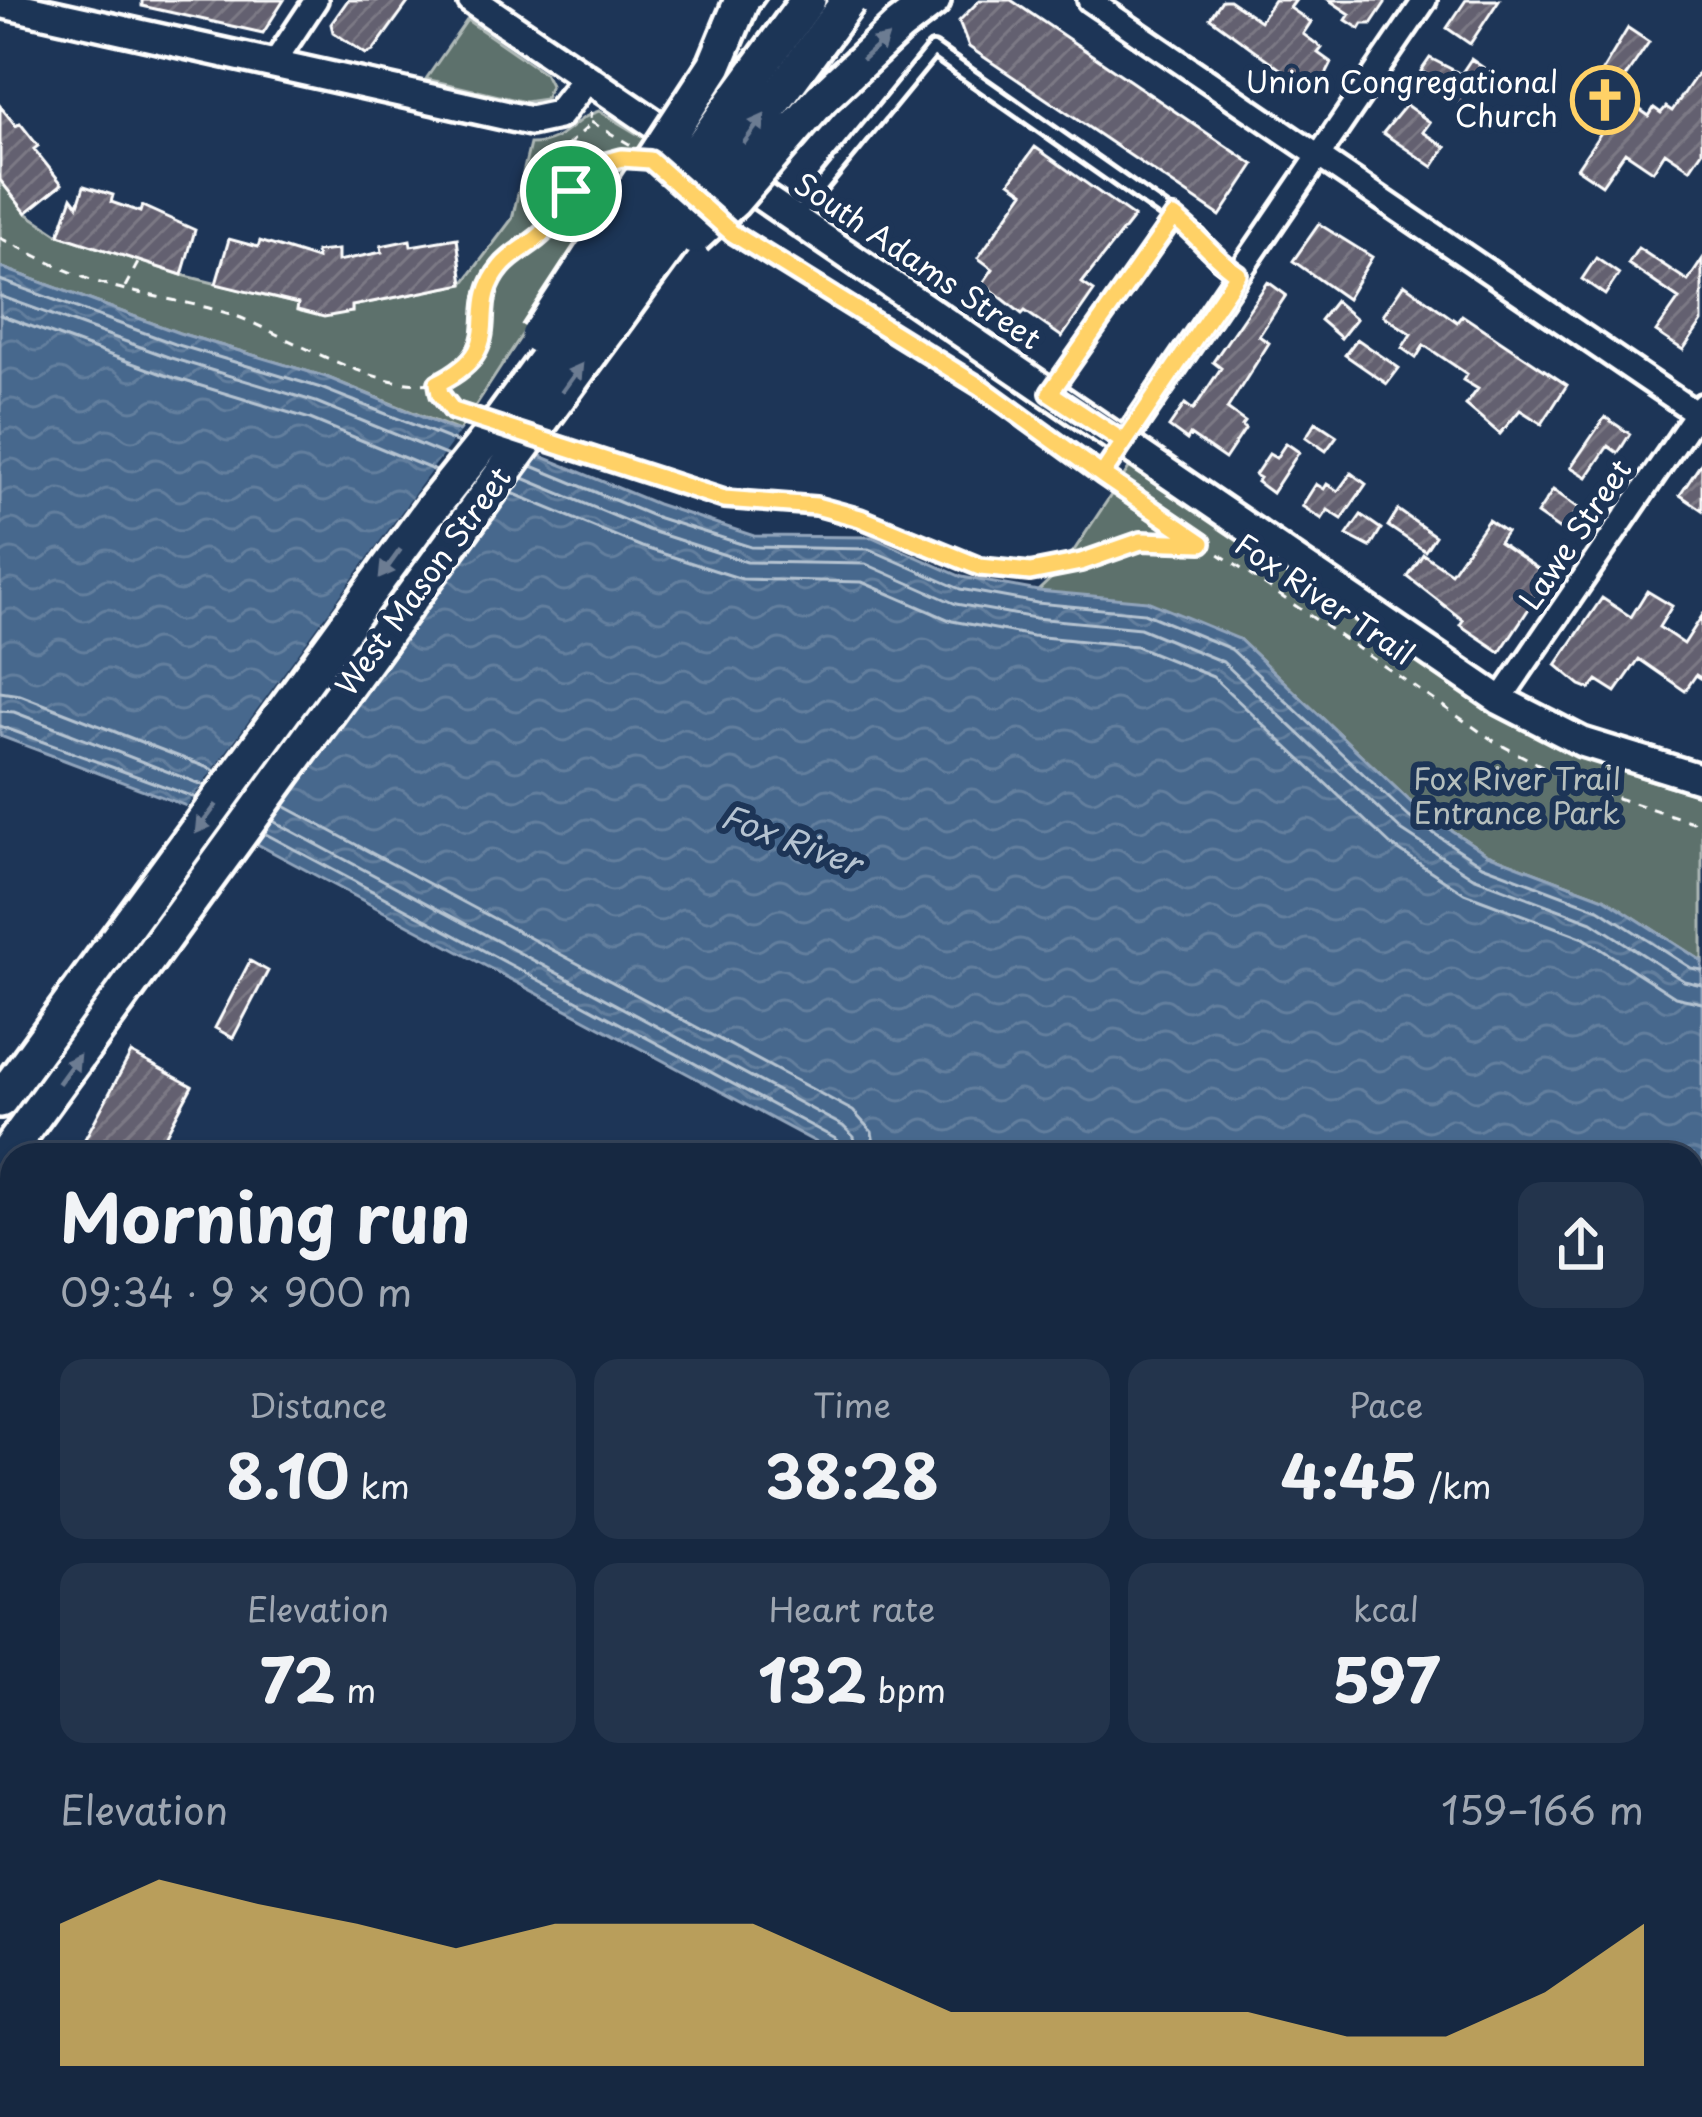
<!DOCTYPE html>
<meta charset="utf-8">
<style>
:root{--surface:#162841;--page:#23344c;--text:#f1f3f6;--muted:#9ea6b1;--line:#35445a;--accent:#ffd166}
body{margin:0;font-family:"Playpen Sans",sans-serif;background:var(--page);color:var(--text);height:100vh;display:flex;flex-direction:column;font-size:45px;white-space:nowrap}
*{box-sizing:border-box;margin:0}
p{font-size:39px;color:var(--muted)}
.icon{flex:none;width:66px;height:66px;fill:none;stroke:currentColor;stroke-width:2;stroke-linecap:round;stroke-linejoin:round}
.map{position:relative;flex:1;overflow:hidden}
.drawer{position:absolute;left:0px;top:1143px;width:1704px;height:975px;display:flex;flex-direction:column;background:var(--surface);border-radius:36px 36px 0 0;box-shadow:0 3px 9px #0004,0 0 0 3px var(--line)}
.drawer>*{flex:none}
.pin{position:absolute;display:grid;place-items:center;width:102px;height:102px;color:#fff;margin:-51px;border:6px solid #fff;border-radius:50%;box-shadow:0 3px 12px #0007}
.round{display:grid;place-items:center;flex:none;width:126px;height:126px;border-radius:24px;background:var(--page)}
.head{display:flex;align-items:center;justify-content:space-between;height:204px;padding:0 60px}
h1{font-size:66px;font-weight:700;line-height:90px}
.metrics{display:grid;grid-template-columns:repeat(3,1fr);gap:18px;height:204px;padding:12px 60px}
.metrics div{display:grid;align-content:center;border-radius:24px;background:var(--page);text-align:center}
.metrics b{font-size:60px;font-weight:700}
.metrics small{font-size:33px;font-weight:400}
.metrics p{font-size:33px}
.chart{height:336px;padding:24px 60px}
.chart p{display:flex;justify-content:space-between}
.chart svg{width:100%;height:216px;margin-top:12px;fill:var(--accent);opacity:.7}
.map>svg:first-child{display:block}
</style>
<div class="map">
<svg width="1702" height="2117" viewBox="0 0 1702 2117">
<defs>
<pattern id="water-waves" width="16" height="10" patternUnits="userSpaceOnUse" patternTransform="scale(3)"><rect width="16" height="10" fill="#47688d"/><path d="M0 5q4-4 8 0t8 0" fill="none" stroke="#637f9e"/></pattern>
<pattern id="building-hatch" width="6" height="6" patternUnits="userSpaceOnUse" patternTransform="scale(3)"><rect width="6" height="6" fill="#64616f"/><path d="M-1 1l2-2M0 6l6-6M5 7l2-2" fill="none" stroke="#7b7985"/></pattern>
</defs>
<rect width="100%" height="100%" fill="#1d3557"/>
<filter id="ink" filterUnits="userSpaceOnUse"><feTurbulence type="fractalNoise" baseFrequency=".00833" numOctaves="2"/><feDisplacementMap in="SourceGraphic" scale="24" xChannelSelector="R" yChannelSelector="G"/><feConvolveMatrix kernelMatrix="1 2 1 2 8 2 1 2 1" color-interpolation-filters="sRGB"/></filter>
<g filter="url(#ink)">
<path fill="#5d716c" stroke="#aeb8b6" stroke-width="3" d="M467,20l77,53 6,12 -5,14 -20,3 -99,-23z
M599,111l50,30 -190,290 -133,-54 -147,-44 -179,-66v-87l26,33 33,22 123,40 116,29 54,8v-6l111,-22 49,-65 18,-75c36,0 41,-25 69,-33z
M1131,465l369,250c64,35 131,63 202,80v166l-98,-63 -117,-44 -71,-47 -177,-168 -201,-48 25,-24z"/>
<path fill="url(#water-waves)" stroke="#91a4bb" stroke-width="3" d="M0,267l179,66 147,44 125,52 53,12 153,63 97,32 118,1 90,40 76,14 109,10 92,38 177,168 71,47 117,44 98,63v643l-10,-3v-446h-852l-656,-350 -184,-69z"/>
<path fill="#1d3557" d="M464,426l42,10 37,15 -289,397 -71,-37z"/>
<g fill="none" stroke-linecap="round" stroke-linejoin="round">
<path stroke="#b5c3d1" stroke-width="3" d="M0,280l175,64 146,44 138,55
M0,296l171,62 145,44 132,54
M0,315l165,60 145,44 126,52
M532,466l121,50 98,31 118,2 91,40 77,14 107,10 87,36 178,168 73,48 117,44 92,59 11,2
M523,478l125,52 99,32 119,2 90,40 79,14 105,10 83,34 178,168 72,47 119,45 92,59 18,4
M512,493l130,54 100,32 120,3 90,39 80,15 104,10 77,31 178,168 73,48 120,45 91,59 27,6
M0,692l20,3 196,76
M0,711l14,1 191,74
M0,726l196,72
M284,806l569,305 19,21 4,23
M273,821l570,305 11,11 4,18
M264,833l572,306 7,16"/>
</g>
<path fill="url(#building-hatch)" stroke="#fff" stroke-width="3" d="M142,0h142l-21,33 -121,-27z
M348,0h62l-37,51 -7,3 -33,-22 -2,-8z
M980,0h31l243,165 -34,51 -251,-169 -10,-26z
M1222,0h7l31,21 14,-21h22l-6,8 21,14 -8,12 19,14 -4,5 14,10 -13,26 -3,-2 -4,5 -102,-74z
M1329,0h58l-16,24h-8l-3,5 -14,-9 4,-6z
M1466,0h33l-29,44 -23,-16z
M1628,28l21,14 -34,50 34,24 5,-8 7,5 5,-6 6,4 30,-44v84l-12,18 -25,-17 -12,19 -28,-19 -23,33 -25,-17 27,-40 -26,-17z
M1430,58l31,16 10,-15 17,12 -22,38 -40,-27 3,-6 -8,-5z
M1406,105l24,17 -7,10 23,15 -13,20 -50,-34z
M0,106l16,20 4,-3 18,23 -4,3 28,35 -36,29 -26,-33z
M1035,147l99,70 -52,66 12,8 -32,46 -37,-26 -3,3 -39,-31 10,-14 -15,-11 46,-66 -14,-10z
M84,186l29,9 -2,7 29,10 2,-6 53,24 -13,45 -123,-40 13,-38 6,8z
M1319,224l53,33 -25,42 -54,-38z
M457,238l6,46 -111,22v6l-28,5 -27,-7 1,-6 -82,-20 13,-45 29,8 2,-6 57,18 -1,-7 22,-2v11l44,-9 -1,-6 29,-6 1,6z
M1638,248l50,33 14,-21v62l-19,28 -27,-18 23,-33 -51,-35z
M1596,258l23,16 -14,21 -23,-16z
M1268,282l18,13 -27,41 10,7 -42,66 18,13 -3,4 3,3 -20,30 -35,-24 -3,5 -18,-13 16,-23 8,6 28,-42 -8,-6z
M1404,284l53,38 5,-7 105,70 -25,39 -22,-14 -20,24 -34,-29 12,-16 -15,-9 4,-6 -43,-29 -8,13 -14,-10 9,-14 -28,-19z
M1335,301l21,18 -15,19 -21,-18z
M1357,339l42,29 -12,16 -42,-29z
M1605,417l25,17 -12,19 -10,-7 -21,31 -16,-10z
M1316,422l21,14 -11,15 -20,-14z
M1286,443l13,9 -27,41 -15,-11 3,-4 -5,-3 14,-21 7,4z
M1702,462v48l-22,-15z
M1351,473l15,11 -24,35 -14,-9 -6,9 -20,-13 14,-22 8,5 3,-5 11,7z
M1553,490l26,18 -16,24 -26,-18z
M1398,510l37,26 -10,15 -37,-25z
M1361,515l20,14 -11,18 -23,-12z
M1488,520l18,12 -7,10 51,35 -50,75 -40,-27 3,-5 -55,-43 15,-23 28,19z
M1647,591l25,15 -13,21 25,17 18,-28v63l-6,-4 -11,16 -46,-32 -23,33 -19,-12 -7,9 -10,-4 -24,-20 46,-67 29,19z
M250,961l18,10 -35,67 -18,-10z
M131,1053l61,33 -35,65 -21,-11 -8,15h-41l-8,-5z"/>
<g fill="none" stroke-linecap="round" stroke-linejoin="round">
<g stroke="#fff" stroke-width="20">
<path id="service" d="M796,217l137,-167 266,186 19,25 20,13
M1052,390l122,-173
M1102,475l20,-30
M0,1565l12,-20
M598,2106l13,11
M1208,2117l3,-11"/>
</g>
<g stroke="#fff" stroke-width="30">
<path id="minor" d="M1089,0l613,417
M272,66l44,-66
M715,92l66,-92
M1124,442l301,-442
M1500,700l202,-295
M0,2011l12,8
M0,2060l12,-18
M138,2106l16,11
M293,2117l7,-11"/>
</g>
<g stroke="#fff" stroke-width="36">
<path id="tertiary" d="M472,0l215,146
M0,3l530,118 28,-6 28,-36
M729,174l771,526 82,42 120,37
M0,1595l12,8
M692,2106l13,11"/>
</g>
<g stroke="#fff" stroke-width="42">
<path id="primary" d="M821,99l77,-72 35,-27
M0,1100l431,-591
M0,1163l379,-521
M0,1660l12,-18
M0,1696l12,-18"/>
</g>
<path stroke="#fff" stroke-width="3" stroke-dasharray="9 9" stroke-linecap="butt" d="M591,122l40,23
M573,191c24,-8 19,-26 49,-33
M733,234l249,155 110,78
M0,238c30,14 60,31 91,42 46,16 96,20 142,35 55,19 176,101 230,55 33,-28 13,-68 35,-100 10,-14 28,-24 42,-35 30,-23 35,-55 28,-90l21,-19 2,-14
M125,287l14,-26
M439,386l14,25 20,7
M556,445l168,54 92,7 44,12 119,49 51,5 51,-10 60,-21 59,2
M1115,483l382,260 86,44 119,38
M0,1779l12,-18
M0,1980l12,8
M96,2106l16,11
M185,2106l16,11"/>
<use href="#service" stroke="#1d3557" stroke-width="10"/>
<use href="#minor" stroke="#1d3557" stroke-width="21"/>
<use href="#tertiary" stroke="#1d3557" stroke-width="27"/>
<use href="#primary" stroke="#1d3557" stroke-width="33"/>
<g stroke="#fff" stroke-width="10">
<path id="rail" d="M0,1300l12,6
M0,1408l12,8
M521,2106l3,11
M761,2106l14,11
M898,2106l15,11
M1155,2106l25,11
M1554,2106l6,11"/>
</g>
<use href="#rail" stroke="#1d3557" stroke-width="6" stroke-dasharray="18" stroke-linecap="butt"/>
<g stroke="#fff" stroke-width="42" stroke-linecap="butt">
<path id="primary-bridge" d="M694,237l39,-36 88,-102
M538,336l177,-271 27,-65
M431,509l61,-76 316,-433
M379,642l470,-642"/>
</g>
<use href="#primary-bridge" stroke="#1d3557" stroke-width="33"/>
</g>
<defs><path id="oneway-solid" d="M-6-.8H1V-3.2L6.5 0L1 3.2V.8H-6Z" transform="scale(3)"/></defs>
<g fill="#6c7c92">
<use href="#oneway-solid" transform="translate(875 48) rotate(-42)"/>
<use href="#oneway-solid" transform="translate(754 129) rotate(-54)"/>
<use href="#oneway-solid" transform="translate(572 378) rotate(-54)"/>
<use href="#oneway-solid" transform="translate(390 564) rotate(126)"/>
<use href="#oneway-solid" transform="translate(206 819) rotate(126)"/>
<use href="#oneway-solid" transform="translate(69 1069) rotate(-54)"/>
</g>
</g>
<g fill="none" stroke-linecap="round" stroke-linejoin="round" filter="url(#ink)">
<g stroke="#fff" stroke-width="24">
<path id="route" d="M571,191c-7,14 -15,30 -26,40 -13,14 -32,21 -44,36 -38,45 12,79 -63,116l2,11 13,17 271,88 92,7 44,12 120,49 50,5 51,-10 60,-21 61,2 -100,-68 136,-201c-25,-16 -40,-39 -64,-57l-124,176 74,49 -22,33 -120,-87 -250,-155 -82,-73 -28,-2 -19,5 -19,24 -13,4"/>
</g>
<use href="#route" stroke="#ffd166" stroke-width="15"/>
</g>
<defs>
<g id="church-ring" transform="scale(3.45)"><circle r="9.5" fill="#1d3557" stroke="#ffd166" stroke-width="1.5"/><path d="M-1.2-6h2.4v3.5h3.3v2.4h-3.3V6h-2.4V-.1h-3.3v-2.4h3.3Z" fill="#ffd166"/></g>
</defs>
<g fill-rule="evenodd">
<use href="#church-ring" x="1605" y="100"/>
</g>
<g text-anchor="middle" stroke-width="12" stroke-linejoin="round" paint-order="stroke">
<g font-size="30" fill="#fff" stroke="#1d3557" text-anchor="end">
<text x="1558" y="93">Union Congregational<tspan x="1558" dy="34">Church</tspan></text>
</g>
<g font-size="30" fill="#fff" stroke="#1d3557">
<text transform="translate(917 262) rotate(34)" y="10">South Adams Street</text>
<text transform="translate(1576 535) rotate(-56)" y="10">Lawe Street</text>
<text transform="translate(424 582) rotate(-54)" y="10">West Mason Street</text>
<text transform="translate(1324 600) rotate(34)" y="10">Fox River Trail</text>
</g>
<g font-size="30" fill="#b6bfbd" stroke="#1d3557">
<text x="1517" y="790">Fox River Trail<tspan x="1517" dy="34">Entrance Park</tspan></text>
</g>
<g font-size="33" font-style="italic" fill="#b5c3d1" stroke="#1d3557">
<text transform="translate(791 840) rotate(20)" y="12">Fox River</text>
</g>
</g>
</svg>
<div class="pin" style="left:571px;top:191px;background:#1e9e55"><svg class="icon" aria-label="arrive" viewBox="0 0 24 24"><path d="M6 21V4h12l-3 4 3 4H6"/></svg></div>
<section class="drawer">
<div class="head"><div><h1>Morning run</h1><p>09:34 · 9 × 900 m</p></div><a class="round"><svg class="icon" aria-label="share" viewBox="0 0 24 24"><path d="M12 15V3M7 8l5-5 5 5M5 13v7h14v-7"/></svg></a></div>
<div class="metrics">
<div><p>Distance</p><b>8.10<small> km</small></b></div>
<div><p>Time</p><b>38:28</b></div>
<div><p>Pace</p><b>4:45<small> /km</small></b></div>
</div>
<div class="metrics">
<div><p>Elevation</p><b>72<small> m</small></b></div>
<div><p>Heart rate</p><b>132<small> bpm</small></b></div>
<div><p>kcal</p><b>597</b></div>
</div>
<div class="chart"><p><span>Elevation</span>159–166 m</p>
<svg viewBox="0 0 160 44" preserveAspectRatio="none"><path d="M0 44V15L10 6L20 11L30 15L40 20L50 15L60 15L70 15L80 24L90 33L100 33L110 33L120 33L130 38L140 38L150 29L160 15V44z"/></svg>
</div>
</section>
</div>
